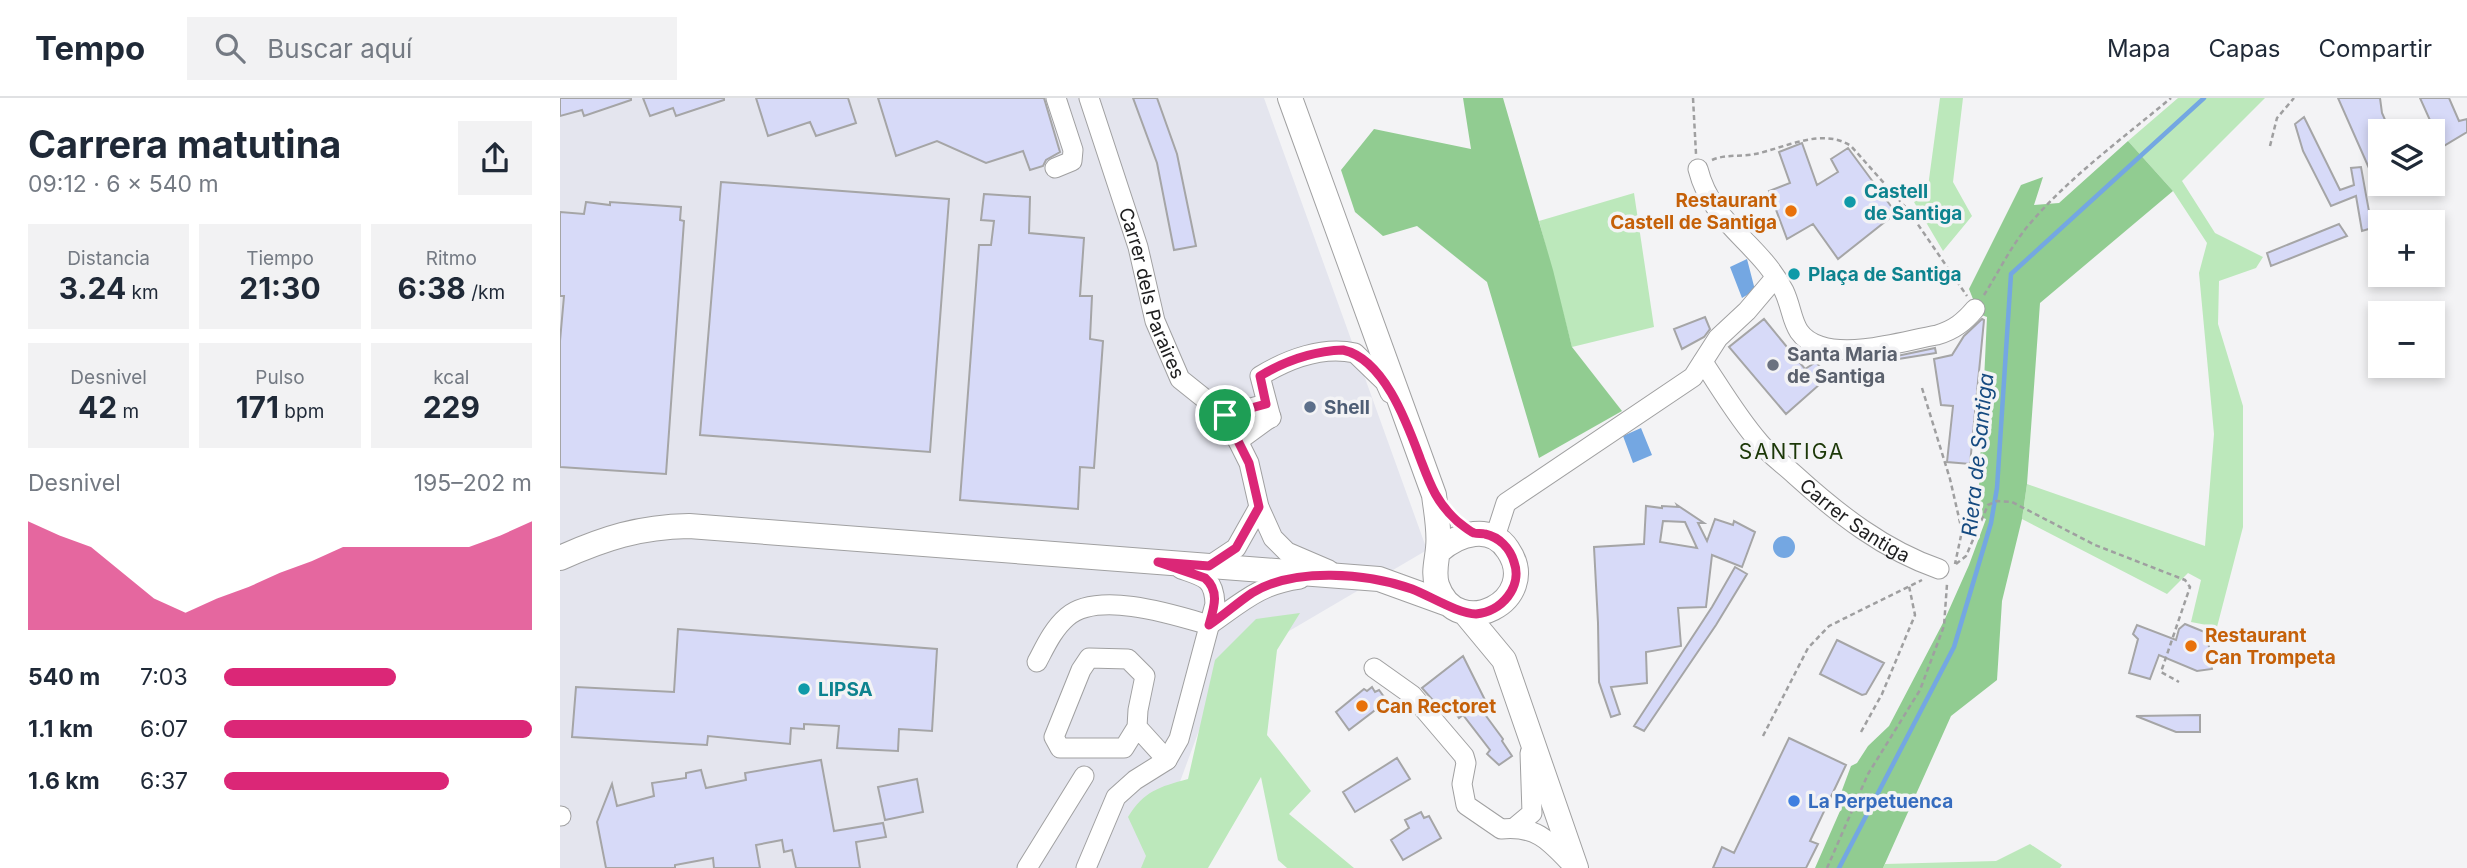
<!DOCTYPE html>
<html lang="es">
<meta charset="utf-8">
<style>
:root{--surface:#fff;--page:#f2f2f3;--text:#1f2937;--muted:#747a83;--line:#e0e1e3;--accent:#db2777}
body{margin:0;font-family:Inter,sans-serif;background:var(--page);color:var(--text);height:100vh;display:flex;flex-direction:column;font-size:26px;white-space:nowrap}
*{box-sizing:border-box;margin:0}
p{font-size:23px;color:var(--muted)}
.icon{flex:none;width:38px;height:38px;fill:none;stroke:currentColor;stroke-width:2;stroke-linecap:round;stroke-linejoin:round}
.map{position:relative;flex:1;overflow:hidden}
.details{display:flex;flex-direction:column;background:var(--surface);width:560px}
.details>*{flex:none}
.buttons{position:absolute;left:1808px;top:21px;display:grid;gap:14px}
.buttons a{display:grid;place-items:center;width:77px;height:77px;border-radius:0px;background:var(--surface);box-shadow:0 4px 10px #0003;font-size:35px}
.pin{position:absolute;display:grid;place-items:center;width:60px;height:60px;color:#fff;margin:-30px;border:4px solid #fff;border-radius:50%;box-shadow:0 2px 7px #0007}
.round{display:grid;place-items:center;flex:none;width:74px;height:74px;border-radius:0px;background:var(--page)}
.headline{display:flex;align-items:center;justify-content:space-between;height:119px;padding:0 28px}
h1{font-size:38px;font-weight:700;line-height:52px}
.metrics{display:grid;grid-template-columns:repeat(3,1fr);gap:10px;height:119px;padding:7px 28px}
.metrics div{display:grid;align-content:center;border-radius:0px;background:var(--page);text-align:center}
.metrics b{font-size:30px;font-weight:700}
.metrics small{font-size:19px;font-weight:400}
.metrics p{font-size:19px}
.chart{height:196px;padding:14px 28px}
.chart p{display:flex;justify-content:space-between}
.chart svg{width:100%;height:126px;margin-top:7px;fill:var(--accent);opacity:.7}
ul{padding:0 28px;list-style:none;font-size:23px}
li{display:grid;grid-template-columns:112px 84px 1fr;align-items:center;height:52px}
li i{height:18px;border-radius:9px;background:var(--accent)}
header{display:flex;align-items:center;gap:42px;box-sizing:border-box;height:98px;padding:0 35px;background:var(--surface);border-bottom:2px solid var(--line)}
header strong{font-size:33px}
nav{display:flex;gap:38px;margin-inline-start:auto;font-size:24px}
.search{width:490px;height:63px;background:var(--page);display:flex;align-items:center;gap:18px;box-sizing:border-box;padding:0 24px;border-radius:0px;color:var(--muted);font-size:26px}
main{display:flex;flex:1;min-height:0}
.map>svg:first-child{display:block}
</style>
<header>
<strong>Tempo</strong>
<div class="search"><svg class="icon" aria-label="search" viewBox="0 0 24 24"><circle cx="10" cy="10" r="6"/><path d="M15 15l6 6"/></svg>Buscar aquí</div>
<nav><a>Mapa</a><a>Capas</a><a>Compartir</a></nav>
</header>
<main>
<section class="details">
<div class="headline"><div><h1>Carrera matutina</h1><p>09:12 · 6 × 540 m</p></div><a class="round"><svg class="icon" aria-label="share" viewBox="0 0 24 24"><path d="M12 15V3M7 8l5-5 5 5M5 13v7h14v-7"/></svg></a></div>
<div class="metrics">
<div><p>Distancia</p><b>3.24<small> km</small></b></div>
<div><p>Tiempo</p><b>21:30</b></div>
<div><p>Ritmo</p><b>6:38<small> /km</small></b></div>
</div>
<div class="metrics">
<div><p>Desnivel</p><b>42<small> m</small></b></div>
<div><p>Pulso</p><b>171<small> bpm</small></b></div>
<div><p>kcal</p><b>229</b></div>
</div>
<div class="chart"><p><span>Desnivel</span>195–202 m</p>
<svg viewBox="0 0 160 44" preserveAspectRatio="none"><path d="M0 44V6L10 11L20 15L30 24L40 33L50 38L60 33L70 29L80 24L90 20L100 15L110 15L120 15L130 15L140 15L150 11L160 6V44z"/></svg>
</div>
<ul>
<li><b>540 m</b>7:03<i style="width:56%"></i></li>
<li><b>1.1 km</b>6:07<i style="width:100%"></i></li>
<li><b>1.6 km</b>6:37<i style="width:73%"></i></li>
</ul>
</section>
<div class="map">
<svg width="1907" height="770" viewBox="0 0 1907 770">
<rect width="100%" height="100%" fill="#f3f3f5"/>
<path fill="#e4e5ee" d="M0,0h704l163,452 -206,121 -73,197h-588z"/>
<path fill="#bce8bb" d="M1380,0h23l-10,84 19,34 -29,35 -29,-49 13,-8z
M1618,0h87l-83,83 33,52 48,24 -7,11 -37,13 -1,43 25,82v121l-26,100 -26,-5 10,-42 -13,-7 -21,21 -145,-75 5,-35 178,62 9,-112 -15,-161 8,-30 -34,-52 -45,-50z
M1074,95l20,134 -82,20 -33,-126z
M740,515l-23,37 -10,85 44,56 -22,23 65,54h-67l-9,-8 -17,-83 -53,91h-67l5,-12 -18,-39c16,-26 31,-30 60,-38l27,-119 41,-41z
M1470,746l32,21 -2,3h-177l2,-4 111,-3z"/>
<path fill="#91cc91" d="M903,0h40l50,172 19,77 50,64 -83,47 -52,-176 -70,-56 -34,10 -28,-24 -14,-42 33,-41 97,20z
M1568,43l45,50 -133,112 -13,181 -5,35 -20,82 -5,79 -46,36 -68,152h-68l25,-57 -2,-10 13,-35 6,-3 11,-17 21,-20 55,-105 25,-56 17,-46 -13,-5 6,-27 8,-170 -8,-3 -10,-25 52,-104 22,-8 -9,28 25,-2z"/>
<path fill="#74a7e2" d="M1187,161l8,31 -13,8 -12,-31z
M1081,330l11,27 -19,8 -10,-27z
M1213 449a11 11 0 1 1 22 0a11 11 0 1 1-22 0Z"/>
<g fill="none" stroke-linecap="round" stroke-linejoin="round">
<path stroke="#74a7e2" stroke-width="4.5" d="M1279,770l115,-221 37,-124 6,-35 14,-214 193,-176"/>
</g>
<path fill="#d7daf8" stroke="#a5a5a6" stroke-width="2" fill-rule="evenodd" d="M0,0h71v2l-47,16 -2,-6 -22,6z
M83,0h81v2l-48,16 -3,-8 -23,8z
M196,0h92l8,25 -40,13 -6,-14 -42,14z
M318,0h166l16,54 -14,8 -3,6 -13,4 -7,-19 -37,12 -49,-22 -41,15z
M573,0h24l20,56 19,92 -22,4 -17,-87z
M1778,0h42l2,15 8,18h-10v62z
M1860,0h29l10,23 8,-2v13l-25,15z
M1744,19l36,73 14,-5 -3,-17 10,-1 11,61 -10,3 -6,-35 -25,10 -28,-55 -8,-27z
M1242,45l15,42 21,-13 -7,-13 17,-11 48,65 -58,46 -25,-35 -26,15 -18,-48 21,-8 -11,-31z
M161,84l228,17 -19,253 -230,-17z
M424,96l46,3 -1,36 55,5 -4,58h12l-2,43 13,2 -9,127 -14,-1 -2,42 -118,-9 19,-255h12l3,-24 -13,-1z
M26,104l24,3v-3l71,5 -1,13 4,1 -18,253 -106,-7v-126l4,-45h-4v-84l24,2z
M1779,126l8,12 -76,30 -4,-13z
M1145,219l5,12 -6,8 -22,12 -8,-20z
M1204,221l41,50 11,-7 12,15 -42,37 -57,-67z
M1422,221l2,1 -14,144 -23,-2 6,-56 -12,-1 -7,-46 18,-4 12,-19z
M1375,250l1,5 -44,7v-3z
M1117,407l27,18h-6l9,18 8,-22 18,6 1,-4 21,11 -13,35 -30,-12 -6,52 -28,1 3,38 -35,6 1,31 -36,4 9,27 -9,3 -12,-35 -1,-59 -4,-76 50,-3 2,-38 16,2v-2l16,1zM1103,423l22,1 12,26 -37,-6z
M1175,469l12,7 -31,51 -72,106 -10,-5 78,-119z
M1625,526l22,9 5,36 -15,2 -38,-16 -9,24 -21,-6 9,-34 -5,-5 4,-9 39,15 3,-11z
M118,531l259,20 -5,82 -33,-2 -1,22 -61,-3 2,-22 -35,-2v5l-13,-1 -1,16 -82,-8 -1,9 -135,-8 4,-50 98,5z
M1277,542l47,23 -18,31 -4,1 -42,-21z
M903,558l22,44 -7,5 25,34 -1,2 10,15 -13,9 -12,-11 3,-4 -27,-35 -4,3 -6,-9 -7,6 -24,-27z
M812,589l3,5 4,-2 8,11 -38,29 -13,-18 28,-23 3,2z
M1640,617v17h-24l-40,-16z
M1229,640l57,27 -36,76 8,3 -12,24h-93l9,-21 12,6z
M837,660l13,21 -55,33 -12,-20z
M261,662l13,71 49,-8 3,14 -30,5 4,26h-64l-4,-18 -8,2 -2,-12 -26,5 4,23h-46l-1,-10 -38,7v3h-69l-9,-46 15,-38 5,22 37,-10 -2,-13 34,-5v-5l15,-3 5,18 40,-8 -1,-7z
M357,681l6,33 -38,8 -7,-33z
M861,714l3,6 5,-2 12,22 -38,22 -12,-20 18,-12 -4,-8z"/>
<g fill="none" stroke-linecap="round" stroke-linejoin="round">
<g stroke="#a0a0a1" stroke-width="21">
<g id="minor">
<path id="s1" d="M529,0l49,149 17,74 25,58 45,36 24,48 10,44 14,31 14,14 42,18"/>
<path d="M495,70l17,-7 1,-11 -17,-52"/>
<path d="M1138,71c14,56 62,74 86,122 11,23 6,45 36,55 33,11 83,-5 117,-11 17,-5 27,-13 38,-26"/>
<path id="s2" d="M1143,264c18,27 35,56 56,80 10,12 24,22 36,33 43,39 89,75 144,94"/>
<path d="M665,317l41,-11"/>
<path d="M711,320l-11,-42c28,-17 63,-30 95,-23l30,29 5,11"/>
<path d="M678,343l33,-24"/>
<path d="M935,439l11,-34 187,-126 25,-39 29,-27 28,-33"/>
<path d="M649,468l27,-18 23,-41"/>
<path d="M649,527c32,-22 51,-41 91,-46"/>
<path d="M477,564c8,-15 16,-33 30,-45 31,-27 108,-2 142,8"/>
<path d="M814,570l38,27 52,61 2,7 -4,21 4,21 35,24c37,-4 50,14 73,38"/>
<path d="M577,629l-13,21h-64l-6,-11 27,-67 8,-12 39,1 17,17 -7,34 -1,17 30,33"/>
<path d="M0,718h1"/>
<path d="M954,730l18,-15 -2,-60"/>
<path d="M467,770l57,-92"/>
<path d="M526,770l30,-71 19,-17 32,-20 12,-21 36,-135c-1,-26 -11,-27 -34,-35"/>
</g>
</g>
<g stroke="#a0a0a1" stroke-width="26">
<path id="major" d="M730,0l144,397c2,17 6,36 4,53 -1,13 -5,24 -1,37 20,59 105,15 71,-35 -17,-27 -50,-16 -69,1
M0,460c45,-20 79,-31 129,-32l690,53 69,25
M905,515l39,47 72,208"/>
</g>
<path stroke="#9f9fa0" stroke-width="2.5" stroke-dasharray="5 3.5" stroke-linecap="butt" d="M1133,0l3,56
M1710,48l7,-28 17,-20
M1152,62c13,-6 29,-3 43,-6 30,-6 67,-27 96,-8l57,64 59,86
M1424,197c14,-22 26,-47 43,-68 41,-49 95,-88 144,-129
M1362,290l28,91 12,52 -7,33
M1396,466l10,-8 22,-51 9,-4 15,1 83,43 90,35 5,7 -29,85 18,10
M1301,634l21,-38 33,-79 -6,-29
M1203,638l45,-88 21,-22 93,-46
M1267,770l41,-94 52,-84 24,-64 3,-42"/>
<use href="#minor" stroke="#fff" stroke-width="19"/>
<use href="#major" stroke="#fff" stroke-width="24"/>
</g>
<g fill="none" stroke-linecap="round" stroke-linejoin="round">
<g stroke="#fff" stroke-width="14">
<path id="route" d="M783,252c41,9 64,73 77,108 10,26 16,44 37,63 5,4 12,10 17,12 4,1 7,0 11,1 14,3 25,14 29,28 9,25 -13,50 -38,52 -17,0 -46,-18 -64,-25 -45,-16 -118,-22 -160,4 -15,10 -28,22 -43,32 5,-17 11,-34 -4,-47l-47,-16 51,4 27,-18 23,-41 -10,-44 -24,-48 41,-11 -6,-28c25,-15 54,-25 83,-26z"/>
</g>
<use href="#route" stroke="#db2777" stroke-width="9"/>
</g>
<g fill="#0f9aa8" stroke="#f3f3f5" stroke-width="2.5">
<circle cx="1290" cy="104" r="7"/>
<circle cx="1234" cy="176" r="7"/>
<circle cx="244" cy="591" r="7"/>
</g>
<g fill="#e8710a" stroke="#f3f3f5" stroke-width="2.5">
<circle cx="1231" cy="113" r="7"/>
<circle cx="1631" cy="548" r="7"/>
<circle cx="802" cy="608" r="7"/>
</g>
<circle fill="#6b7280" stroke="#f3f3f5" stroke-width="2.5" cx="1213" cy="267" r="7"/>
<circle fill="#5c6f8a" stroke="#f3f3f5" stroke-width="2.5" cx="750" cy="309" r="7"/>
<circle fill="#3f7fe0" stroke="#f3f3f5" stroke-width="2.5" cx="1234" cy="703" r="7"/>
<g text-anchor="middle" stroke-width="7" stroke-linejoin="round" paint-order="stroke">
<g font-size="19" font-weight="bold" fill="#0d838f" stroke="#f3f3f5" text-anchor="start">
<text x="1304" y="100">Castell<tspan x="1304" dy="22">de Santiga</tspan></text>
<text x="1248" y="183">Plaça de Santiga</text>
<text x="258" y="598">LIPSA</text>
</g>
<g font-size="19" font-weight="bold" fill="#c56008" stroke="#f3f3f5" text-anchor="start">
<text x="1217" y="109" text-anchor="end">Restaurant<tspan x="1217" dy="22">Castell de Santiga</tspan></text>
<text x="1645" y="544">Restaurant<tspan x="1645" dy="22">Can Trompeta</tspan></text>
<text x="816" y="615">Can Rectoret</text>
</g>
<g font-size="19" fill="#1e1e1f" stroke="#f3f3f5">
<text dy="7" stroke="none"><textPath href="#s1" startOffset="205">Carrer dels Paraires</textPath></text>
<text dy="7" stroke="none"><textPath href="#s2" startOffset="222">Carrer Santiga</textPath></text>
</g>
<g font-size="19" font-weight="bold" fill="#5b616d" stroke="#f3f3f5" text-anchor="start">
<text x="1227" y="263">Santa Maria<tspan x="1227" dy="22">de Santiga</tspan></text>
</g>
<g font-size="19" font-weight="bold" fill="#4e5e75" stroke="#f3f3f5" text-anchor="start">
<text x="764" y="316">Shell</text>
</g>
<g font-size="19" font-weight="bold" fill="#366cbe" stroke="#f3f3f5" text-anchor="start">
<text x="1248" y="710">La Perpetuenca</text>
</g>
<g font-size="21" letter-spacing="2" fill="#1c3808" stroke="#f3f3f5">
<text x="1232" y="361">SANTIGA</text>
</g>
<g font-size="21" font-style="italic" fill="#154a80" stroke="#f3f3f5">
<text transform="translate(1418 357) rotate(-84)" y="7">Riera de Santiga</text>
</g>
</g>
</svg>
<div class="buttons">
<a><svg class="icon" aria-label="layers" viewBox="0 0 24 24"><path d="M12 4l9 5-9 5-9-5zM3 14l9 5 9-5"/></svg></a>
<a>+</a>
<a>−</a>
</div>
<div class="pin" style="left:665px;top:317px;background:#1e9e55"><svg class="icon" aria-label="arrive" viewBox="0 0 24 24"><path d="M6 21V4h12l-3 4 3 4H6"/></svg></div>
</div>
</main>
